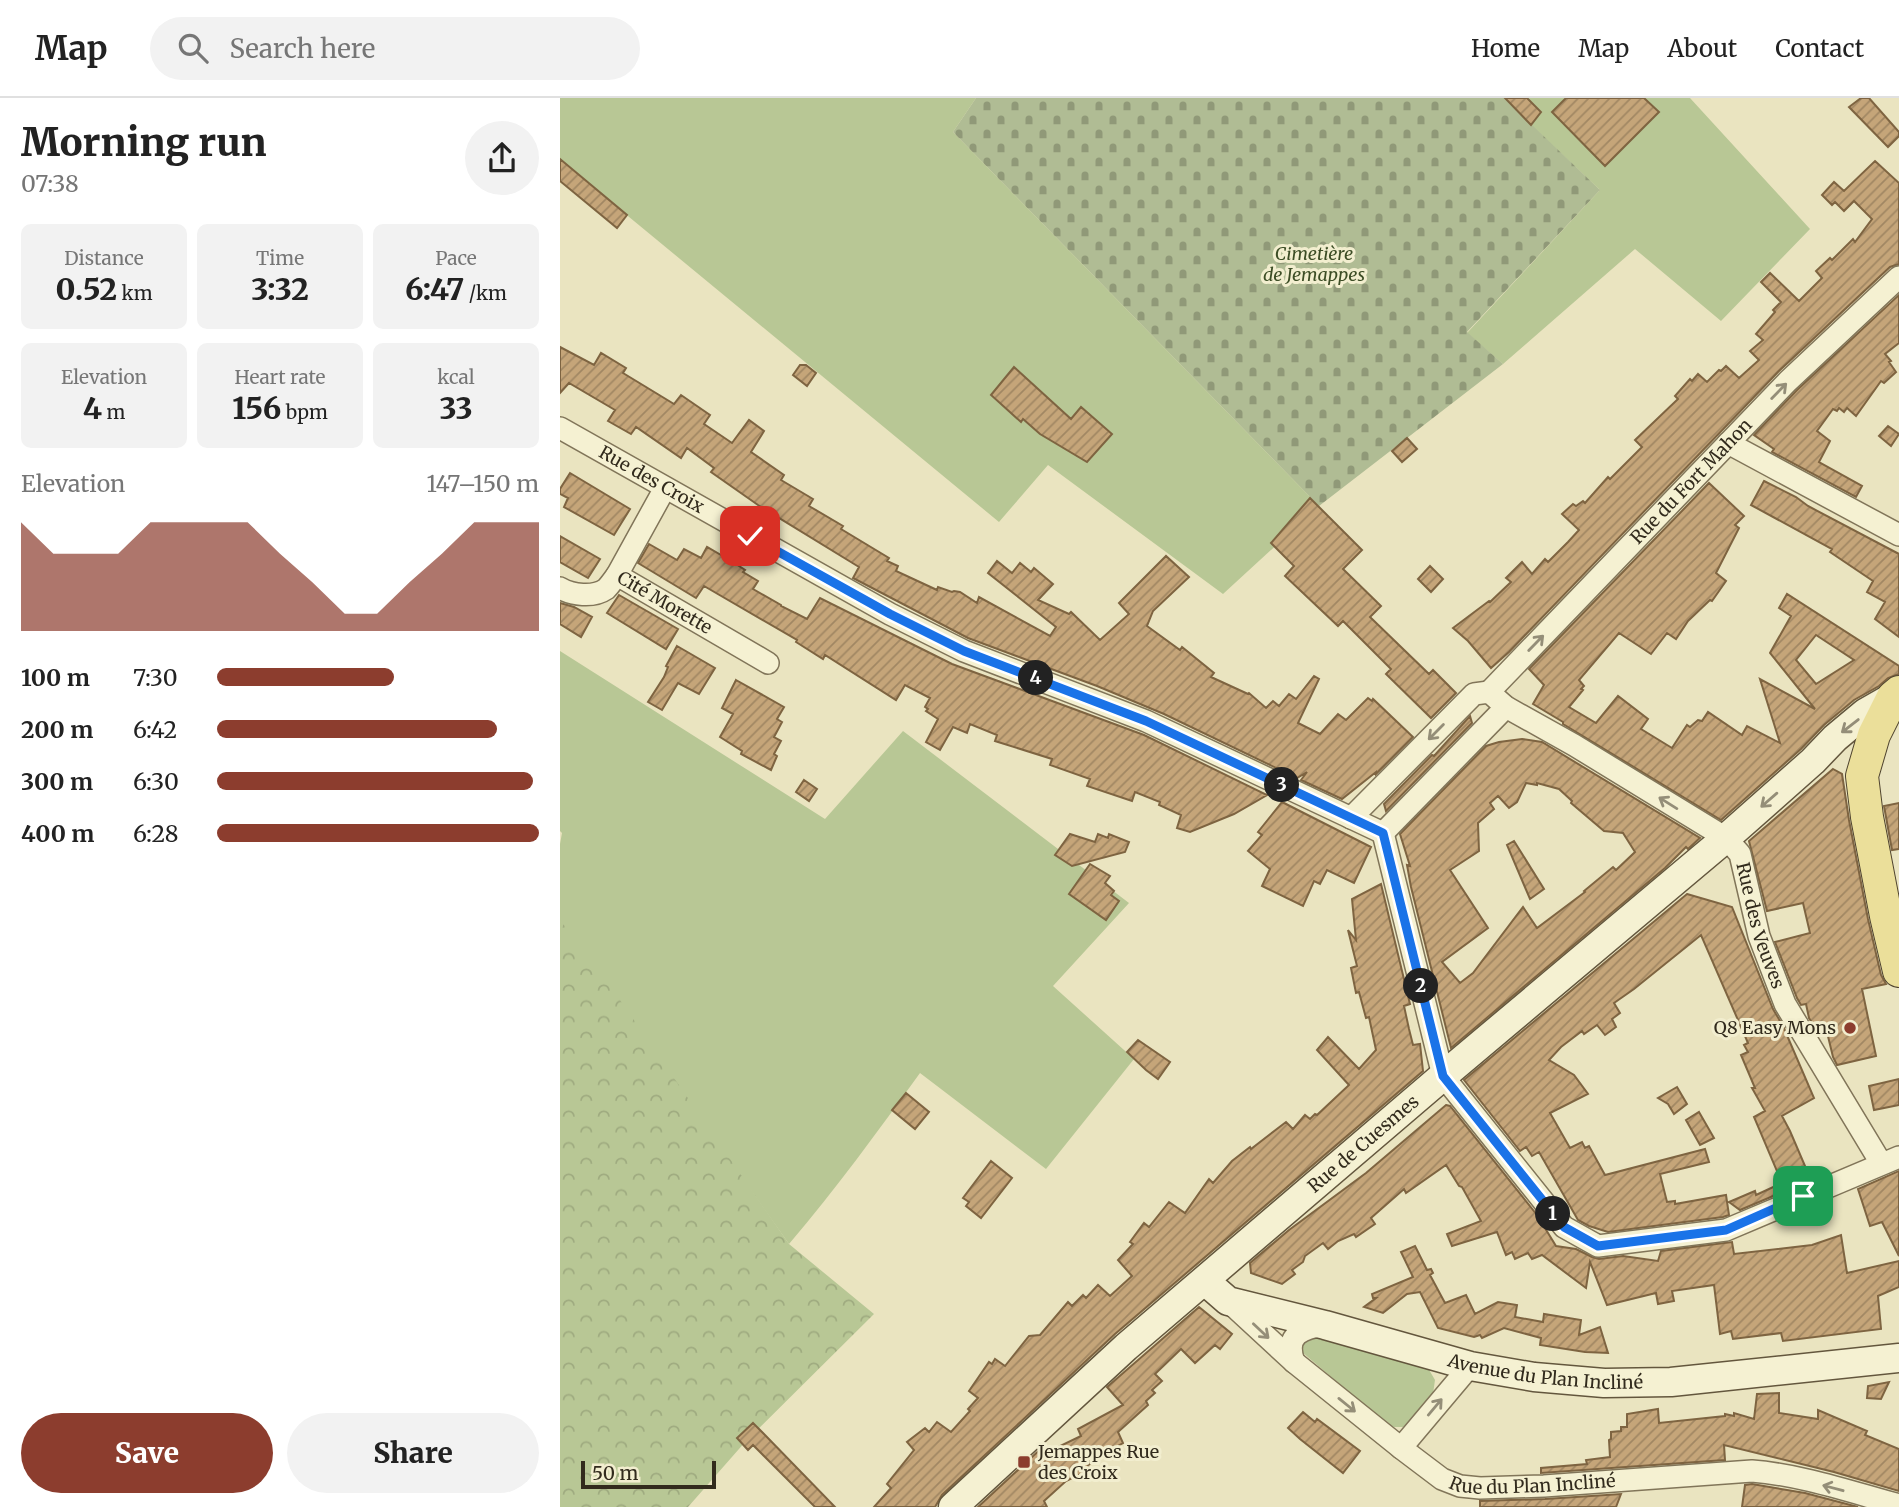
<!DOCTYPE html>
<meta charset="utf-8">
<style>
:root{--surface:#fff;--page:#f2f2f2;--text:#222;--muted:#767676;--line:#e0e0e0;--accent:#8c3d2e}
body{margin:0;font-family:Merriweather,serif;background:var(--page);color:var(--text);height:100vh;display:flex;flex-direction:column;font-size:26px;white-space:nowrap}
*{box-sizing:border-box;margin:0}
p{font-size:23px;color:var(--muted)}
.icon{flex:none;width:38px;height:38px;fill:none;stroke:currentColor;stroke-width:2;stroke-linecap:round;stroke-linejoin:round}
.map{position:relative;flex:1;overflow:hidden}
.sheet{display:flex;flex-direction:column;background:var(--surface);width:560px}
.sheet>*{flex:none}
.scale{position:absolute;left:21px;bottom:18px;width:135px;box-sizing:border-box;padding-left:7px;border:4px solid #322b1d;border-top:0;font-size:19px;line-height:24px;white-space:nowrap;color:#322b1d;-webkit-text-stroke:5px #f2eecf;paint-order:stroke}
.pin{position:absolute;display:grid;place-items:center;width:60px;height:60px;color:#fff;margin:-30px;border-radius:14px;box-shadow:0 4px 10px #0006}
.km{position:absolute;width:35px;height:35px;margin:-18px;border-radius:50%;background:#222;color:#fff;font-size:19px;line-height:35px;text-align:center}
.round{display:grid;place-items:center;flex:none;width:74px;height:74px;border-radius:37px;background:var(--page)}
.headline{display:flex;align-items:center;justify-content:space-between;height:119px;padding:0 21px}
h1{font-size:38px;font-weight:800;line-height:52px}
.stats{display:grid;grid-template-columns:repeat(3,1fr);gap:10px;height:119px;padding:7px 21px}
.stats div{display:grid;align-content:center;border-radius:10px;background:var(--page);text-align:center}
.stats b{font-size:30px;font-weight:800}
.stats small{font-size:19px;font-weight:400}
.stats p{font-size:19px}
.chart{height:196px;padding:14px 21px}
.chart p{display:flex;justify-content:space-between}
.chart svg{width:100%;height:126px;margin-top:7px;fill:var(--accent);opacity:.7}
.cta{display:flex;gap:14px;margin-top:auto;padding:14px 21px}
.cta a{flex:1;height:80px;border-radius:42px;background:var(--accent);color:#fff;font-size:28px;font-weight:800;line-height:80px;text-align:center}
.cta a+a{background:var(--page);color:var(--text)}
ul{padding:0 21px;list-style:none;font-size:23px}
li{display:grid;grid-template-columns:112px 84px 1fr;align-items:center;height:52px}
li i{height:18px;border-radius:9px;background:var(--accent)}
header{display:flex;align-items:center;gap:42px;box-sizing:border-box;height:98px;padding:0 35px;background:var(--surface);border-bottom:2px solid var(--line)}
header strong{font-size:33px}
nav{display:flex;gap:38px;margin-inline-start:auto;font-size:24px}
.search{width:490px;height:63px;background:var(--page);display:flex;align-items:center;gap:18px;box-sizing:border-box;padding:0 24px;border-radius:38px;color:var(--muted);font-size:26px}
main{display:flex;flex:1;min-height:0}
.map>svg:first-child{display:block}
</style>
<header>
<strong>Map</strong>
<div class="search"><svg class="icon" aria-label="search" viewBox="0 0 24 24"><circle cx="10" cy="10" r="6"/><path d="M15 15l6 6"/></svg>Search here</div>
<nav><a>Home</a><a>Map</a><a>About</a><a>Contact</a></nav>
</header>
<main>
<section class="sheet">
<div class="headline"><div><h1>Morning run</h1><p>07:38</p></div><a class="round"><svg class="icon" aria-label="share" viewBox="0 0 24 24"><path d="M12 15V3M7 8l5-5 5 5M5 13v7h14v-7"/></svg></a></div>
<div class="stats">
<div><p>Distance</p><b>0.52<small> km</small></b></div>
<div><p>Time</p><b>3:32</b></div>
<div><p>Pace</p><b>6:47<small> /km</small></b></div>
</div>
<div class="stats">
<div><p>Elevation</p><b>4<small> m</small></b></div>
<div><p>Heart rate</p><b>156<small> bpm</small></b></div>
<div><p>kcal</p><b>33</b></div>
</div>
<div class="chart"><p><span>Elevation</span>147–150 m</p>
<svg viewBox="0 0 160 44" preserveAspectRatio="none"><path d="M0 44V6L10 17L20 17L30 17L40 6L50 6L60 6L70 6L80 17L90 27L100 38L110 38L120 27L130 17L140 6L150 6L160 6V44z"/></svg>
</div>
<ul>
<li><b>100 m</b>7:30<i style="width:55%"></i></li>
<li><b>200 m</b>6:42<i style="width:87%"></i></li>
<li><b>300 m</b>6:30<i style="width:98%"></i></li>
<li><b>400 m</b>6:28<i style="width:100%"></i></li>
</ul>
<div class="cta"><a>Save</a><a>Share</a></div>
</section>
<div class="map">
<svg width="1339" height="1409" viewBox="0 0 1339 1409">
<defs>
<pattern id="forest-crowns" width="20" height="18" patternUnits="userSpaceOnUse" patternTransform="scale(1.75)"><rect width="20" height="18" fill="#b8c795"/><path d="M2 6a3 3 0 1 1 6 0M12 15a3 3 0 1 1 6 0" fill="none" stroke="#9fab80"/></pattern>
<pattern id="cemetery-stones" width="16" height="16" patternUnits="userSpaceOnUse" patternTransform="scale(1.75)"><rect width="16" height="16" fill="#b0bc94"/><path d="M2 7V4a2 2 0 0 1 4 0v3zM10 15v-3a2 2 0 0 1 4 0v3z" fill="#909978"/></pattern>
<pattern id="building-hatch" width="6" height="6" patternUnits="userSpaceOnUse" patternTransform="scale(1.75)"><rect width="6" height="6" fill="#c5a579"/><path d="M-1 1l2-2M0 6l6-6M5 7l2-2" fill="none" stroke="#a18763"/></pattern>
</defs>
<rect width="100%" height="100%" fill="#eae4c0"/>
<path fill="#b8c795" d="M0,0h416l-23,34 366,374 -96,88 -175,-129 -49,57 -439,-362z
M961,0h169l120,131 -89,92 -86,-72 -132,115 -36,-31 133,-143 -70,-66z
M0,553l265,168 78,-88 226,172 -76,83 81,73 -88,110 -126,-96c-42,58 -84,116 -131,171l-229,-323v-77l2,-11 -2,-2z
M749,1239l15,1 104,30 7,12 -2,14 -30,33h-9l-9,-4 -83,-71v-7z"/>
<path fill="url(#forest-crowns)" d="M0,822l51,67 178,257 85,70 -128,127 -58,66h-128z"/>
<path fill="url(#cemetery-stones)" d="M416,0h545l10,26 69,66 -133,142 36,32 -184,142 -366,-374z"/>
<path fill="url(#building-hatch)" stroke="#7e6441" stroke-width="2" fill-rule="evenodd" d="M945,0h22l14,14 -10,13z
M1006,0h78l15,14 -54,54 -53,-54z
M1301,0h8l30,34v4l-11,11 -39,-40z
M0,61l67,56 -10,13 -57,-47z
M1315,63l24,22v81l-9,3 -111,104 -270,281 -18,16 -23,-27 -15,-13 36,-27 1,1 21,-20 -5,-4 16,-16 10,12 13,-15 3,3 20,-20 11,-12 -17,-16 11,-10 3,2 7,-5 2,2 23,-26 2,2 32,-32 -7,-7 43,-41 -3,-3 15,-17 2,2 6,-7 9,8 12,-12 2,1 5,-5 13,12 20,-18 -9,-9 13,-11 -7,-6 19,-22 -2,-2 8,-8 -20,-20 9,-9 29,28 23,-23 -6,-7 14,-13 2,2 21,-21 2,3 17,-23 -18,-18 -10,10 -9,-9 -3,3 -10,-10 12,-13 10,9z
M1339,197v48l-14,11 6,7 -2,1 7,10 -12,11 -3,-2 -25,35 -9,-8 -3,4 -5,-4 -2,3 -4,-2 -16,22 13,10 -11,21 43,24 -6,11 -84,-45 2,-3 -20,-14 43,-45z
M0,249l34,18 7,-12 25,15 -3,5 51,31 7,-9 29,20 -6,9 28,19 17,-23 15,11 -13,21 33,23 -3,5 32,19 -4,7 34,20 -2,3 48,29 -2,3 11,5 -2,5 41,19 1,-3 14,5 2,-1 6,1 17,11 2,-6 71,39 6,-9 -68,-54 9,-12 15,12 8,-10 11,9 3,-4 19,16 -15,16 31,14 2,-2 29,28 29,-26 -10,-11 47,-47 23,21 -36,34 -6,15 33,24 2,-3 32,26 -3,4 37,17 1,-1 17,15 7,-7 6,5 10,-12 7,5 18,-23 5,3 -21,44 22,11 18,-20 8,6 22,-22 4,3 1,-2 40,38 -37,37v-2l-34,27 -41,-19 6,-8 -10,6 -133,-64 -67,-28 -129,-48 -115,-60 6,-11 -101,-62 -47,-33 3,-4 -27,-20 -6,10 -45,-31 -5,7 -23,-13 7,-11 -46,-27 -9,10z
M240,267h6l10,8 -9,13 -14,-11z
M454,269l57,52 10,-12 31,27 -25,28 -47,-28 -17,-15 -2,3 -30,-27z
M1328,328l11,8 -8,12 -12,-10z
M847,340l10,11 -15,13 -10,-11z
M10,375l60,36 -16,26 -50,-28 4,-9 -8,-4v-5z
M1204,383l32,16 12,9 91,48v83l-24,-18 10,-17 -18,-10 6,-11 -43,-29 2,-3 -81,-44z
M1149,385l35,33 -9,9 4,3 -23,45 10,8 -14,20 -2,-1 -22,21 -12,18 -9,-6 -16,21 -32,-21 -40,47 5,6 -3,3 2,1 -14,17 27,16 22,-27 30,23 -7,10 31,19 15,-23 3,2 8,-7 4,1 6,-9 34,23 5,-9 33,17 -20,-64 55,30 -45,-56 21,-37 -12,-8 8,-14 112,72v8l-11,4 -9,8 -25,14 -30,25 -23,24 -80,71 -158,-96v-2l-30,-18 11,-19 -15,-16zM1256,537l38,25 -38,24 -20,-24z
M750,400l52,52 -19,19 38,37 -11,11 59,57 4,-4 23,23 -25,25 -45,-44 5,-5 -48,-48 -5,5 -53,-50 9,-10 -23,-23z
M0,438l40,23 -12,19 -28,-16z
M89,446l28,16 7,-11 17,9 6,-11 26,15 12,8 -2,2 15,9 -5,8 28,16v1l26,13 13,-21 132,66 192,71 123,60 -33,19 -44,18 -13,-4 4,-13 -22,-10 1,-3 -25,-10 -3,9 -45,-15 3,-7 -40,-14 2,-6 -57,-18 2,-6 -27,-11 -3,9 -14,-6 -13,23 -14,-8 12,-23 -12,-8 2,-2 -3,-2 5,-9 -25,-13 -9,15 -71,-45 -2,4 -27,-17 1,-2 -93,-54 -8,12 -58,-35z
M870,468l13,13 -12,13 -13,-13z
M59,497l59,34 -12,20 -59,-36z
M0,505l14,4 18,10 -11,20 -21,-13z
M117,548l38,22 -16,26 -21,-11 -16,27 -14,-8 16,-25 4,-10 -2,-1z
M176,582l48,27 -7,12 5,3 -8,15 7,4 -7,13 3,2 -6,14 -30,-16 1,-3 -22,-14 13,-23 -11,-6z
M910,618l2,7 -86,88 -2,-7 48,-49 2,1z
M962,641l20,3 158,96 -12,11 -2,-2 -21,21 -214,180 -40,-161 -4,-22 3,1 -10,-32 86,-88 13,-4zM966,685l11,2v-2l22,6 13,12 -1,2 33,28 19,2 12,19 -19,18 -3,-3 -29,24 1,1 -48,36 -14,-21 -50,66 -13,10 -18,-21 46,-34 -38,-58 29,-19 -1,-28 16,-14 -4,-6 8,-7 11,12 8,-6z
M1273,671l9,5 7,46 19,99 13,56 5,9 -24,5 14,67 -39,9 -4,-8 -7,-29 -12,-2 -5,-8 -3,-14 -5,1 -4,-7 -22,-56 35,-9 -7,-30 -36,8 -18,-70z
M244,682l13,9 -8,12 -13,-9z
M722,704l89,45 -17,36 -27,-13 -7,14 -6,-3 -11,25 -41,-20 8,-17 -22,-18 14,-16 -4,-3z
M1339,705v46l-7,1 -8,-44z
M510,736l25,8 3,-8 10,4 1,-4 20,8 -4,10 -53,14 -17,-11z
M954,743l30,48 -14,10 -23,-54z
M530,766l20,12 -5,7 9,8 -3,4 8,6 -13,19 -37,-26z
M821,786l29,120 -6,2 5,23 4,16 7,-1 3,27 -308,263 -173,161 -7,12h-61l17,-19 -4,-4 27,-34 -7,-8 18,-14 4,4 8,-10 14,10 19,-21 -2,-2 10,-11 -9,-7 20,-29 3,2 3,-5 10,7 24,-30 11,-1 28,-33 4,4 11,-11 3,3 12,-13 12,11 22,-20 -14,-16 15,-16 -3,-2 14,-19 5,4 20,-25 16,11 24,-34 4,4 19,-22 18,-14 1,2 35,-27 7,7 12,-14 5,4 5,-5 2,1 32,-30 -32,-35 11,-13 31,32 17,-19 -7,-33 -3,1 -7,-26 -3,1 -5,-25 6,-2 -9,-36 8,10 -4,-41z
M1127,796l45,13 41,102 10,17 31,72 -32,18 8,15 21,49 -71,30 -11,-8 26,-11 1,4 26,-12 -28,-66 11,-6 -13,-23h3l-14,-33 7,-3 -4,-7 4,-2 -47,-108 -67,54 -20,14 6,10 -8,6 4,8 -11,8 -8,-10 -13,9 -2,-3 -21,16 -12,13 25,15 14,19 -38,19 20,35 12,-6 3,6 4,-2 16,29 100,-26 4,13 -49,12 7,28 8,-1v3l51,-9 3,20 -6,2 -115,15 -19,-6 -11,-6 -39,-68 -7,4 -6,-9 -6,4 -56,-71z
M578,942l32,22 -12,17 -12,-9 -19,-18z
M1339,981v26l-25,5 -5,-24z
M1117,989l10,17 -13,10 -6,-10 -10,-6z
M346,995l23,19 -14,17 -23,-19z
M886,1007l4,1 87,109 19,31 20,3 16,8 7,2 24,-3 35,5 3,-10 71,-9 2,12 78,-9 29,-10 6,38 52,-12v26l-21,9 3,33 -98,12 -2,-8 -48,6 -2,-8 -11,3 -6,-49 -42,6 2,10 -16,3 -2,-11 -49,12 -17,-43 -4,26 -44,-33 -10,4 -4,-6 -13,6 -3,-7 -6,3 -9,-23 -45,14 -5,-12 34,-13 -19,-34 -3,-1 -13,-21 -40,28 -2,-4 -33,29 4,6 -19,13 -2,-3 -16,7 -10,8 -5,-6 -18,13 -2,6 -11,8 3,4 -13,10 -31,-11 -1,-10 39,-33 77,-57z
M1139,1014l15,26 -14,7 -14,-25z
M431,1063l21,17 -31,40 -15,-12 3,-4 -6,-4z
M1339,1073v85l-17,-34 -12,4 -12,-37z
M855,1148l12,24 4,-1 2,4 -3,2 15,28 21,-8 9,19 23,-12 19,3 -2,12 28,5 1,-8 37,6 -2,15 21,-8 8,26 -23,-1 -45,-7 1,-7 -37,-10 -22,10 -2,-3 -6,2 -36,-9 -18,-36 -13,2 -24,19 -19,-6 12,-9h-3l-1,-4 41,-17 -12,-25z
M639,1209l33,27 -12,15 -5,-4 -20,18 -14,-14 -26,25 7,7 -10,9 3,3 -9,8 2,4 -30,27 5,11 -34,19 1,2 -2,1 3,4 -25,12 -22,20 3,6h-69l67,-62 3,7 33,-16 -3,-7 45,-24 -16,-18z
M1329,1284l-8,17 -14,-1 1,-12z
M1219,1295v20l39,6v-9l49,21 -2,4 34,14v42l-65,-19 -110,-27 1,15 -184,13v-5l46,-4 -1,-4 24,-3 -1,-17 2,-1v-7l10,-1v-4h6v-13l31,-5 1,14 66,-7v-2l9,2v-3l20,6 3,-25z
M743,1314l12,10 2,-3 43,32 -17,22 -43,-34 -12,-11z
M193,1325l11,11 71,73h-20l-62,-62 -5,5 -11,-12z
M1192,1386l53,9 53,14h-116l3,-22z
M1061,1396l-5,13h-136v-6l65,-2z"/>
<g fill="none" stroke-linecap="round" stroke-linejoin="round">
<g stroke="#817559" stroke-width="24">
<g id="street">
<path id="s1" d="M0,330l330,186 74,37 182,70 237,112"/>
<path d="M1168,345l171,92"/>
<path d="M57,477l48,-87"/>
<path id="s2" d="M0,490c12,7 33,10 46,1 4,-4 8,-10 11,-14l151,88"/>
<path id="s3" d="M929,594l299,-311 111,-104"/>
<path id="s4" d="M791,720l123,-124 15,-2 17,15 68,38 152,93 14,16 19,82 26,68 96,159"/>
<path d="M823,735l60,243 121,151 34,19 128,-16 173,-73"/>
<path d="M823,735l123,-126"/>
<path id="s5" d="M669,1204l65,60 107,86 41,31 18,7 20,2 64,-2 208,-15c50,4 99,21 147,34"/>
<path d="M734,1264c-10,-27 8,-34 31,-37"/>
<path d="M841,1350l69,-82"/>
</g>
</g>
<g stroke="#63563d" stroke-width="31">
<g id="secondary">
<path id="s6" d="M645,1183l23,20 97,24 145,41 64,11 70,6 67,-1 228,-24"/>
<path id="s7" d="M393,1409l173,-160 317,-271 283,-238 87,-77 22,-23 30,-25 28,-16"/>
</g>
</g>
<g stroke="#4f432e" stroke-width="34">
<path id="primary" d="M1339,594l-6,5 -19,38 -12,41 5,41 19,99 13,55"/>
</g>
<use href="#street" stroke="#f5f1d2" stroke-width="21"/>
<use href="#secondary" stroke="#f5f1d2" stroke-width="28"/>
<use href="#primary" stroke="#ebdf9a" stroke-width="32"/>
</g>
<defs><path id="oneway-shaft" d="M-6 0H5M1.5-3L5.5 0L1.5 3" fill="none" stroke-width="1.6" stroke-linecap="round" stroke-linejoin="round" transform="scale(1.75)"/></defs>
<g stroke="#948e78">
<use href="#oneway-shaft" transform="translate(1219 293) rotate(-46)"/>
<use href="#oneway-shaft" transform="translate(976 545) rotate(-46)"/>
<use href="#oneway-shaft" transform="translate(1290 628) rotate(142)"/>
<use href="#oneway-shaft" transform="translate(876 634) rotate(135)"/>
<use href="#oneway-shaft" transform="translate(1209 702) rotate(139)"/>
<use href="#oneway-shaft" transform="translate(1108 705) rotate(-148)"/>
<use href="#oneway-shaft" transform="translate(701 1233) rotate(43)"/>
<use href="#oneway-shaft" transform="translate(787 1307) rotate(39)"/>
<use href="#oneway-shaft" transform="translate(875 1309) rotate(-50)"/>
<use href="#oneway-shaft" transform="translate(1273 1390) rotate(-165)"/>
</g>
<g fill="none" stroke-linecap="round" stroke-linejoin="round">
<g stroke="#fff" stroke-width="14">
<path id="route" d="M190,438l140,78 74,37 182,70 237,112 60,243 121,151 34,19 128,-16 77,-34"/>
</g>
<use href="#route" stroke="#1a73e8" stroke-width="9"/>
</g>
<g fill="#8c3d2e" stroke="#f2eecf" stroke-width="2.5">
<circle cx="1290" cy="930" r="7"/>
<rect x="457" y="1357" width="14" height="14" rx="3.5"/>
</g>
<g text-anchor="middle" stroke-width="6" stroke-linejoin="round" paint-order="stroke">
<g font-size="18" font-style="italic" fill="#3c4d25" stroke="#f2eecf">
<text x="754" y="162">Cimetière<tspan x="754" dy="21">de Jemappes</tspan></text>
</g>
<g font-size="18" fill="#322b1d" stroke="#f2eecf">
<text dy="6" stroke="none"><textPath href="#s1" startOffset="105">Rue des Croix</textPath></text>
<text dy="6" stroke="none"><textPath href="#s3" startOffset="292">Rue du Fort Mahon</textPath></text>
<text dy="6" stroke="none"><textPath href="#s2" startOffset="121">Cité Morette</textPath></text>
<text dy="6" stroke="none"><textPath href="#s4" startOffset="564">Rue des Veuves</textPath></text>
<text dy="6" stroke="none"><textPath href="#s7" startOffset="548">Rue de Cuesmes</textPath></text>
<text dy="6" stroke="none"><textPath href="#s6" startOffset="357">Avenue du Plan Incliné</textPath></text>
<text dy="6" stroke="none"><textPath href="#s5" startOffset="369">Rue du Plan Incliné</textPath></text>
</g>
<g font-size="18" fill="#322b1d" stroke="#f2eecf" text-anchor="end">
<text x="1276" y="936">Q8 Easy Mons</text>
<text x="478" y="1360" text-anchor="start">Jemappes Rue<tspan x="478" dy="21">des Croix</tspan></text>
</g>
</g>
</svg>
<div class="scale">50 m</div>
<div class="pin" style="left:1243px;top:1098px;background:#1e9e55"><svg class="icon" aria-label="arrive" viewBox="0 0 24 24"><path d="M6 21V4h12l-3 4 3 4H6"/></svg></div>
<div class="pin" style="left:190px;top:438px;background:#d93025"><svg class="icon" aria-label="check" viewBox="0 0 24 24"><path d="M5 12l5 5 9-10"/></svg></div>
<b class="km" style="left:993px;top:1116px">1</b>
<b class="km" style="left:861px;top:888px">2</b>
<b class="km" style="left:722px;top:687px">3</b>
<b class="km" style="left:476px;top:580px">4</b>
</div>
</main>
